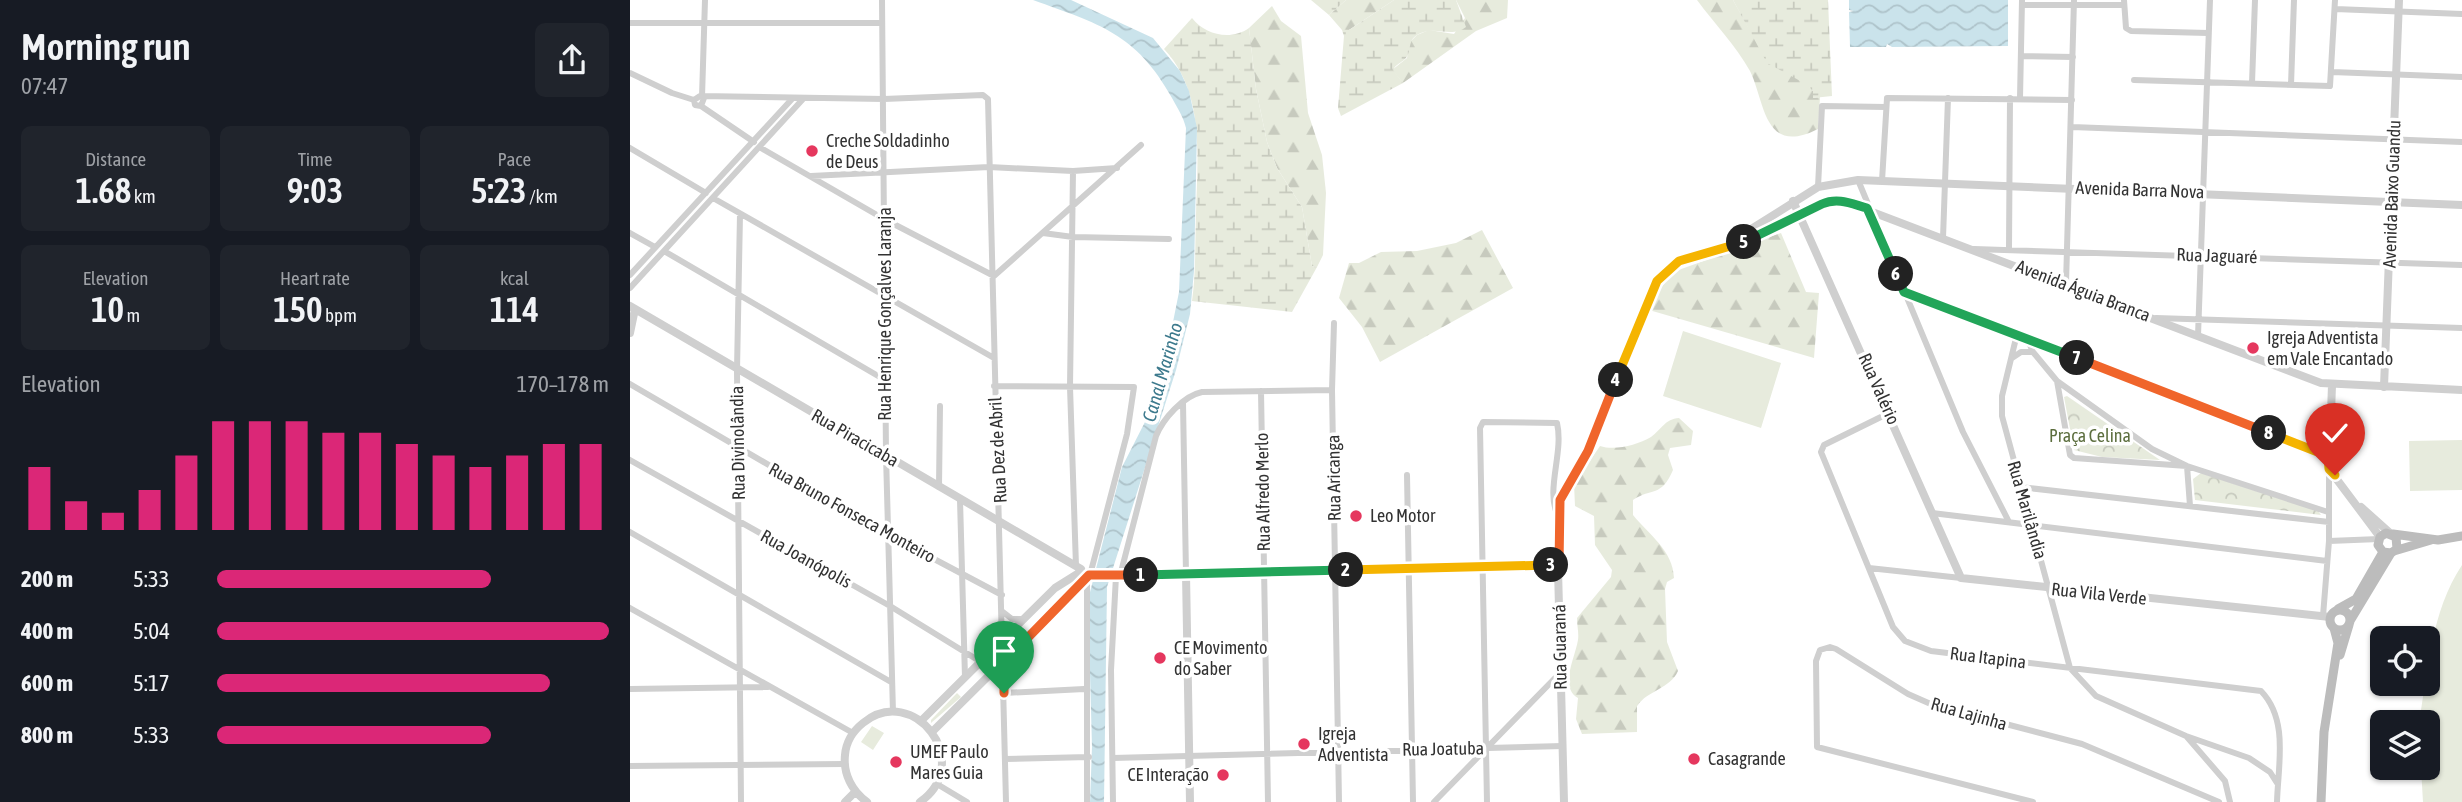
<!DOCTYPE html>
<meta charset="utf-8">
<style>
:root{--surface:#171b24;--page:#20242c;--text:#f1f3f6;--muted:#9ea1a6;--accent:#db2777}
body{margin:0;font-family:"Asap Condensed",sans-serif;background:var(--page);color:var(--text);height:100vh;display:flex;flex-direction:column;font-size:26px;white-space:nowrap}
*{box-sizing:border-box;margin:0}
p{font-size:23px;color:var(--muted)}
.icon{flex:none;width:38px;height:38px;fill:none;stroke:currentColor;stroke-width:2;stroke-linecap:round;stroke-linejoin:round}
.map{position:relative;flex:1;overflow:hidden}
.drawer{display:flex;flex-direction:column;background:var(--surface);width:630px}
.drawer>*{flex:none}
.fabs{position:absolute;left:1740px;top:626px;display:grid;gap:14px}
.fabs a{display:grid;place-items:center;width:70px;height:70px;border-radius:10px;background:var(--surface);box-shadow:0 2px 5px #0004;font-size:35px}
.pin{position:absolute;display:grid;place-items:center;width:60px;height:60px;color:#fff;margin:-72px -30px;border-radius:50% 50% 50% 0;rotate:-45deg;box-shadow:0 0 7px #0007}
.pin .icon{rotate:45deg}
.km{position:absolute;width:35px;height:35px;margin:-18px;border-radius:50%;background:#222;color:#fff;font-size:19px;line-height:35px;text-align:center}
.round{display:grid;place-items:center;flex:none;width:74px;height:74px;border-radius:10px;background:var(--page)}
.headline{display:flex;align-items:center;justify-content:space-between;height:119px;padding:0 21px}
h1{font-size:38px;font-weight:600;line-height:52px}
.figures{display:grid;grid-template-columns:repeat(3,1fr);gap:10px;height:119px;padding:7px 21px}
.figures div{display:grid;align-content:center;border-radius:10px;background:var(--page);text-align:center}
.figures b{font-size:35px;font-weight:600}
.figures small{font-size:19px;font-weight:400}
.figures p{font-size:19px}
.chart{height:196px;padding:14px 21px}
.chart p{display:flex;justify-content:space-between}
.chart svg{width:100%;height:126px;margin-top:7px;stroke:var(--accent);stroke-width:6}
ul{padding:0 21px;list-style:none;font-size:23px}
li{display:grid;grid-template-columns:112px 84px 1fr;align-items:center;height:52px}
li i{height:18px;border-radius:9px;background:var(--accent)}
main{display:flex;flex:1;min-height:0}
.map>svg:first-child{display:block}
</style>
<main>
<section class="drawer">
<div class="headline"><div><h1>Morning run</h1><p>07:47</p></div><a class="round"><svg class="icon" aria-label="share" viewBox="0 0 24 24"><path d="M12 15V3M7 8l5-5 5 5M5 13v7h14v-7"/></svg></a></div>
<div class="figures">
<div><p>Distance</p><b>1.68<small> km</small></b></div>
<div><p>Time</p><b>9:03</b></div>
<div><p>Pace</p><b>5:23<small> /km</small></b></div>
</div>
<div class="figures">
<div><p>Elevation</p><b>10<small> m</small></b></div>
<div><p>Heart rate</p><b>150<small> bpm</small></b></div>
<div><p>kcal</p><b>114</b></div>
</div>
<div class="chart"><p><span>Elevation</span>170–178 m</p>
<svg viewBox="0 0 160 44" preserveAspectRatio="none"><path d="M5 44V22M15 44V34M25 44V38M35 44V30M45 44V18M55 44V6M65 44V6M75 44V6M85 44V10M95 44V10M105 44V14M115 44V18M125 44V22M135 44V18M145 44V14M155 44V14"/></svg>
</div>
<ul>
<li><b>200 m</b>5:33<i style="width:70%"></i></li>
<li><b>400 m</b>5:04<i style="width:100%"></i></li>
<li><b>600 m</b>5:17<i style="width:85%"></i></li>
<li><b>800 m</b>5:33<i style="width:70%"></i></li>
</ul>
</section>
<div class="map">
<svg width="1832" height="802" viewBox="0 0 1832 802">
<defs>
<pattern id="forest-firs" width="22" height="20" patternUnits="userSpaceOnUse" patternTransform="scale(1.75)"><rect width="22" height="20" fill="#e7ebdd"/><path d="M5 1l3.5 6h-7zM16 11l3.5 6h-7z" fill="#c7cabe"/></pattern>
<pattern id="wetland-marsh" width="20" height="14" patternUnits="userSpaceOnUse" patternTransform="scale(1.75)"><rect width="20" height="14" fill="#e7ebdd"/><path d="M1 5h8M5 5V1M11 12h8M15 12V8" fill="none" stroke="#c7cabe"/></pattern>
<pattern id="park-crowns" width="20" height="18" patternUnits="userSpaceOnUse" patternTransform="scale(1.75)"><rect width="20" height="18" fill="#e7ebdd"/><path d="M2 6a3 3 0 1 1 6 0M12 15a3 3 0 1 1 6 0" fill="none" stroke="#c7cabe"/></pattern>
<pattern id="garden-furrows" width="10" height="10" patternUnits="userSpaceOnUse" patternTransform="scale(1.75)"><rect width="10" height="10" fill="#e7ebdd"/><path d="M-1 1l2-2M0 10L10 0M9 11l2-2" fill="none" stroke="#c7cabe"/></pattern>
<pattern id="water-waves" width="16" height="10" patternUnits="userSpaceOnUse" patternTransform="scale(1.75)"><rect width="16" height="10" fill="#cae3eb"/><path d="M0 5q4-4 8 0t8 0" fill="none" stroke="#aec3ca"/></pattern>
</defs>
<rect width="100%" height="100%" fill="#fff"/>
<path fill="#e7ebdd" d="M1053,331l98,32 -20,65 -98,-32z
M1832,440v50l-52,1 -1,-50z
M1832,565v237h-39l-2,-34h6v-45h-8c9,-53 12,-111 43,-158z
M242,726l12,7 -11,17 -12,-8z"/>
<path fill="url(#forest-firs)" d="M716,0h48l-45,30h-7l-13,-15z
M826,0h52l-1,18 -31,13 -73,52 -11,-13 15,-12 2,-15 8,-8 12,-5 25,4 11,-16z
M1067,0h36l18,32 56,52 6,7v7l7,-1 -2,32c-55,28 -53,-28 -68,-58 -14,-25 -36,-48 -53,-71z
M642,6l9,15 20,15 7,77 14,42 4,38 -3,62 -6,12 -5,-1 -10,-59 -25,-39 -10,-26 -11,-53 -7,-61z
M852,230l31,58 -133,74 -18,-35 -23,-29 10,-35h10l22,-11 36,-1 39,-8z
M1151,233l25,59 13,1 -5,65 -165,-48 2,-9 22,-29z
M1049,418l14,13 -2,14 -21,3 -2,7 5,15c-12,28 -21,17 -40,30v15c16,20 40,35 41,63l-7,4 -2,7 2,53 11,29c-8,18 -30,19 -41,35v26l-55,2 -6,-15 2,-21c-19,-11 -3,-40 0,-58 1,-7 -1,-14 -1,-22l34,-41 1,-7 -17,-25 -1,-29 -19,-10 -1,-22 26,-38c15,5 37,-1 51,-9 11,-8 14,-18 28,-19z"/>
<path fill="url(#wetland-marsh)" d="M681,0h35l-17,15z
M764,0h62l10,27c-15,12 -32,-3 -49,8 -10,6 -5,17 -12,24 -4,4 -9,5 -12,11l10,13 -62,33 -3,-8 6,-72 -2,-6h7z
M1103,0h95l4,96 -19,2v-7l-7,-7 -39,-21z
M562,18c13,17 39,23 57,10l7,61 11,53 10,26 25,39 10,59 5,1 -25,45 -100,-11c4,-28 3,-58 4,-86 1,-56 10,-121 -32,-166z"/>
<path fill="url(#park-crowns)" d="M1437,396l93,64 -58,-3 -28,-7 -10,-53z
M1571,473l117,38 3,4 -126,-15 -2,-21z"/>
<path fill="url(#garden-furrows)" d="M327,693l4,4 -30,26v-3z"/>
<path fill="url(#water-waves)" d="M403,0h38l82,38 27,33 9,20 8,37 -3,143 -4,43 -14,56 -69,217 -3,215h-14l2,-55 -4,-147 34,-133 24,-47 24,-83 9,-45 7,-164c-3,-12 -8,-19 -14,-30 -36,-65 -73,-74 -139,-98z
M1219,0h159v46l-116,1 -5,-3 -1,3h-36l-1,-35 5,-1 -5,-1z"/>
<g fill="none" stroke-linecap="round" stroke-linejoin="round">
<path stroke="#cfcfcf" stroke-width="6" d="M252,0l4,455 7,257
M1494,0l2,28 5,3 77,2
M1392,5h102
M1705,9l127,5
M0,23h252
M1391,56l52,1
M1702,72l130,5
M0,73l42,20 22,7
M1504,80l196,6 5,-86
M1622,83l3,-83
M1661,85l3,-85
M72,97l3,-97
M74,98l-3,8 -6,-1 -1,-5 6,-4 184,3 99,-4 5,4 18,703
M1390,98l2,-98
M71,106l53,36
M1442,127l390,15
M0,148l76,45
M131,148l123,71 110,57 147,-131
M443,171l-3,216 6,179
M181,176l178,-9 84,4 44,-3
M1228,180l105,252 45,88
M1252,181l5,-83 185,2
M1188,187l4,-81 64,1
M83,198l281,160
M110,214l-3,156 4,432
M0,233l25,14
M413,233l30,4 96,2
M1313,238l5,-140
M1344,249l488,16
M1379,249l1,-151
M34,251l221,129
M0,275l162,-176
M1436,284l8,-284
M0,288l173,-189
M1274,292l424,164
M1526,318l306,10
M704,323l-2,67 7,412
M1387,334l-15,62v20l68,252 26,28 90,40 63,22 21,14 7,11
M1568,336l12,-336
M1397,338l6,14 24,29 95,68 35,17 141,46
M1382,358l9,-6h12
M1427,381l13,74 4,3 113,8 3,40
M0,384l257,150 115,61
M364,386l140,1 -7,47 -37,141
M631,391l7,411
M553,403l3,171
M1259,413l-65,32 -3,7 72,175 12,14 26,10 330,40c28,29 17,74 16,111
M0,460l260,146 91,56
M777,475l6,327
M309,487l1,-81
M1390,487l309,35
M330,500l5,177
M1302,513l395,48
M0,532l261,150
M1699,541l50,-2
M1239,568l92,10
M490,576l36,-140c7,-17 27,-40 46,-44l130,-2
M457,580v222
M0,608l223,125
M373,612l9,7h11
M1693,616l6,-75v-72
M0,689l138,-2
M374,693l80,-4
M1557,737l38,44 5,21
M483,758l450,-12
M375,759l84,-2
M0,766l214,-2
M307,784l30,18
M483,802l-2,-132 5,-94
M804,802l127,-130
M857,802l-7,-374 3,-6 74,1c7,30 -12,67 1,93
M1403,802l-216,-55 -1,-86 4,-11 10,-3 6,2 72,45 25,11 149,39 137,58"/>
<path stroke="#cfcfcf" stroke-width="8" d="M1163,201l168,377 369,39
M1099,243l89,-56 40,-7 604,25
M0,306l451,263
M0,333l5,-24
M1702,385l-3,84 51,68
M1754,387l15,-387
M1731,507l29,26
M556,574l4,228
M459,575l470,-10
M291,721l134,-133 24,-15
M302,732l155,-154
M215,802l10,-10
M237,802c-15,-11 -24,-28 -22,-47 1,-13 8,-24 18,-32 50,-41 113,39 57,79
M934,802l-7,-272 6,-38 25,-41 60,-155 9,-15 22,-20 68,-21 82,-39 17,1 475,181 141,7"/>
<path stroke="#bcbcbc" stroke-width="9" d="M1763,534l45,6 24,-4
M1764,551l37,-11
M1708,609l18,-10 27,-47
M1700 620a10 10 0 1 1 20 0a10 10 0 1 1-20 0Z
M1720,621l41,-68 6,-4 -1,-12 -10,-4 -6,4 -2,8 5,7 8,1
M1710,655l9,-30
M1691,802l3,-70 14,-89 -4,-15"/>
</g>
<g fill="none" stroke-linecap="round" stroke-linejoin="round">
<g stroke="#fff" stroke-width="14">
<path id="split-1" d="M374,693v-31l85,-87h52"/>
</g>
<g stroke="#fff" stroke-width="14">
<path id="split-2" d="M511,575l205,-5"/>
</g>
<g stroke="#fff" stroke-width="14">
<path id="split-3" d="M716,570l205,-5"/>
</g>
<g stroke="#fff" stroke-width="14">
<path id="split-4" d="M921,565h8l1,-65 28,-49 28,-71"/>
</g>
<g stroke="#fff" stroke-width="14">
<path id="split-5" d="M986,380l41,-99 22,-20 65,-19"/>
</g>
<g stroke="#fff" stroke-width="14">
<path id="split-6" d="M1114,242l78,-38c16,-7 30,0 45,4l29,66"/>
</g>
<g stroke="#fff" stroke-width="14">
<path id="split-7" d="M1266,274l8,18 173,66"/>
</g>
<g stroke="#fff" stroke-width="14">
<path id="split-8" d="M1447,358l192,75"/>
</g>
<g stroke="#fff" stroke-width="14">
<path id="split-9" d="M1639,433l59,23 1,13 6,6"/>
</g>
<use href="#split-1" stroke="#f0652b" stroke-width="9"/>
<use href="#split-2" stroke="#22a559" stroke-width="9"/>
<use href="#split-3" stroke="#f5b400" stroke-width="9"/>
<use href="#split-4" stroke="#f0652b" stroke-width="9"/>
<use href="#split-5" stroke="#f5b400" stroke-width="9"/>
<use href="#split-6" stroke="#22a559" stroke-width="9"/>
<use href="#split-7" stroke="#22a559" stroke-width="9"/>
<use href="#split-8" stroke="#f0652b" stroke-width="9"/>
<use href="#split-9" stroke="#f5b400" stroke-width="9"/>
</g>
<g fill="#e5375e" stroke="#fff" stroke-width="2.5">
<circle cx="182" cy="151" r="7"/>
<circle cx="1623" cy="348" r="7"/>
<circle cx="726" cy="516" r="7"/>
<circle cx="530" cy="658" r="7"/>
<circle cx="674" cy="744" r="7"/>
<circle cx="1064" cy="759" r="7"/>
<circle cx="266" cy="762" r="7"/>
<circle cx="593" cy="775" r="7"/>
</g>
<g text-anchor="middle" stroke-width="7" stroke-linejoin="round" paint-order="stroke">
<g font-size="18" fill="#323232" stroke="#fff" text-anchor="start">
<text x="196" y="147">Creche Soldadinho<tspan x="196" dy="21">de Deus</tspan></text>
<text x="1637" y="344">Igreja Adventista<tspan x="1637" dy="21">em Vale Encantado</tspan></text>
<text x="740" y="522">Leo Motor</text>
<text x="544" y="654">CE Movimento<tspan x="544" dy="21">do Saber</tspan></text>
<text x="688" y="740">Igreja<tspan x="688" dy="21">Adventista</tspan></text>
<text x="280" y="758">UMEF Paulo<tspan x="280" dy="21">Mares Guia</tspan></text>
<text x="1078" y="765">Casagrande</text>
<text x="579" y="781" text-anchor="end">CE Interação</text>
</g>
<g font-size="18" fill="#323232" stroke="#fff">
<text transform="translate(1510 190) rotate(2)" y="6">Avenida Barra Nova</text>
<text transform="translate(1762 194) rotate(-88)" y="6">Avenida Baixo Guandu</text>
<text transform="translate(1587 256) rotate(2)" y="6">Rua Jaguaré</text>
<text transform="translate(1453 291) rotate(21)" y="6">Avenida Águia Branca</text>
<text transform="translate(255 314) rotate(-90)" y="6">Rua Henrique Gonçalves Laranja</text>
<text transform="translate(1249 389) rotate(66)" y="6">Rua Valério</text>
<text transform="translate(225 438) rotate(30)" y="6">Rua Piracicaba</text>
<text transform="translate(108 443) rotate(-91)" y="6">Rua Divinolândia</text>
<text transform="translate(368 450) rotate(-93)" y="6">Rua Dez de Abril</text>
<text transform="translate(704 478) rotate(-91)" y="6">Rua Aricanga</text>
<text transform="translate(633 492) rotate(-91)" y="6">Rua Alfredo Merlo</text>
<text transform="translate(1397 510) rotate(74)" y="6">Rua Marilândia</text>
<text transform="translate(222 513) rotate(29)" y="6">Rua Bruno Fonseca Monteiro</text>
<text transform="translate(176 559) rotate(29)" y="6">Rua Joanópolis</text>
<text transform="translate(1469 594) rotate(6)" y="6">Rua Vila Verde</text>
<text transform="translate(930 647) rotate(-91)" y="6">Rua Guaraná</text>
<text transform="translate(1358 658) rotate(7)" y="6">Rua Itapina</text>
<text transform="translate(1339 714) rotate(16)" y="6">Rua Lajinha</text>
<text transform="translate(813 749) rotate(-1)" y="6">Rua Joatuba</text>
</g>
<g font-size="18" fill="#5c6e3e" stroke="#fff">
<text x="1460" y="442">Praça Celina</text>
</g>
<g font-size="19" font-style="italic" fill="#3d7a8d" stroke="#fff">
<text transform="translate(532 372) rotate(-74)" y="7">Canal Marinho</text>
</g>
</g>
</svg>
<div class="fabs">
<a><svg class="icon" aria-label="locate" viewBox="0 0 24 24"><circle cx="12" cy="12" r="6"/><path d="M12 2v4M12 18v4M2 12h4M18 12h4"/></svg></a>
<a><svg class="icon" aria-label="layers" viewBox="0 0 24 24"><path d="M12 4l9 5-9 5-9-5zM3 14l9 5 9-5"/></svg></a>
</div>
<div class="pin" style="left:374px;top:693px;background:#1e9e55"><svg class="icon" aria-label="arrive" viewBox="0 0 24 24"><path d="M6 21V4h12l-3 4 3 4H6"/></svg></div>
<div class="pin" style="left:1705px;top:475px;background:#d93025"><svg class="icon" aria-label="check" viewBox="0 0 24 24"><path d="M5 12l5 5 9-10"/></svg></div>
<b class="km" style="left:511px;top:575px">1</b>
<b class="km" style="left:716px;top:570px">2</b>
<b class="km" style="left:921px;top:565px">3</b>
<b class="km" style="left:986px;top:380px">4</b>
<b class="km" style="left:1114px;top:242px">5</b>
<b class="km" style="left:1266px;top:274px">6</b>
<b class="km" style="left:1447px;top:358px">7</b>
<b class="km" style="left:1639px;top:433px">8</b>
</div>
</main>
